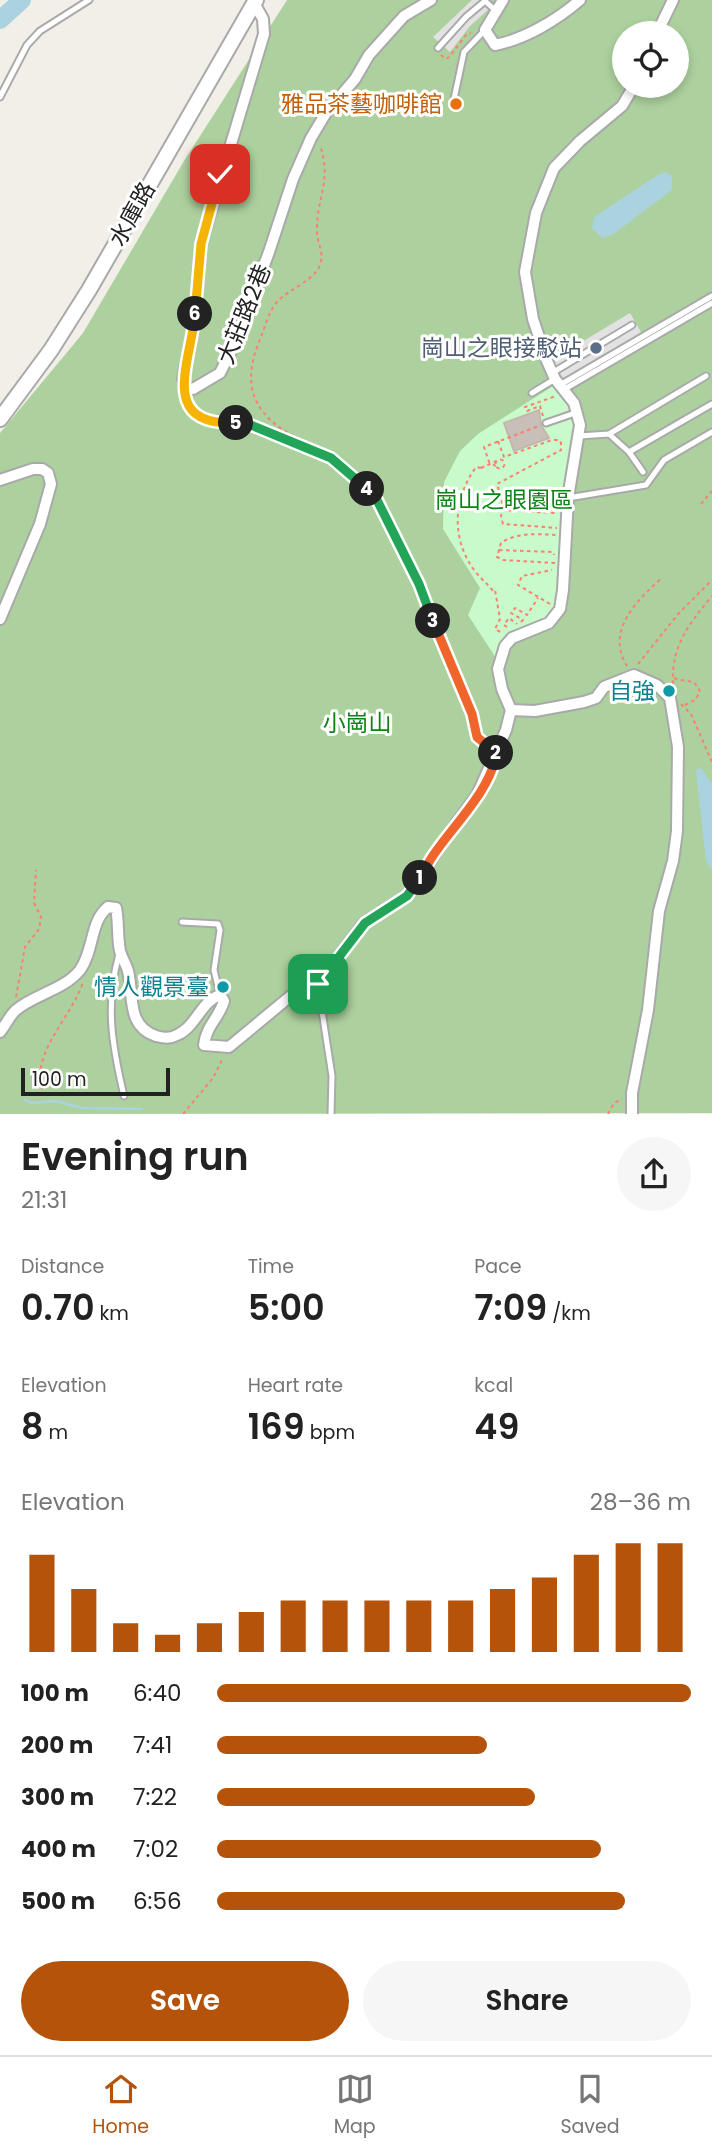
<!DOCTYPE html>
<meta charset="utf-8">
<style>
:root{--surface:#fff;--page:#f6f6f6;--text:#222;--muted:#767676;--line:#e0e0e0;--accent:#b45309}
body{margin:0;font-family:Poppins,"Noto Sans TC",sans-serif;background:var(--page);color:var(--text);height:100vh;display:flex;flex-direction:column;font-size:26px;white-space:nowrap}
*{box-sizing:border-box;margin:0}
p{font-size:23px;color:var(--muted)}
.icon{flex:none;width:38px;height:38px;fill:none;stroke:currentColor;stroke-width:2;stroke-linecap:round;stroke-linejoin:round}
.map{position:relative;height:1114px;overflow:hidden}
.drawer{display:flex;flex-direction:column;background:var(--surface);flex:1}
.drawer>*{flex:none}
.buttons{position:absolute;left:612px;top:21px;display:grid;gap:14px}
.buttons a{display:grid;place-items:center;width:77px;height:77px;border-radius:50%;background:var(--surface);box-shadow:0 4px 10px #0003;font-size:35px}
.scale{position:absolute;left:21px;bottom:18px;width:149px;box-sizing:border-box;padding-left:7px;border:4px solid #222;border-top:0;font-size:19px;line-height:24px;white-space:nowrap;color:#222;-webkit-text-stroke:5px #fff;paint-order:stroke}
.pin{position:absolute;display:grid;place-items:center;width:60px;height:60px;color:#fff;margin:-30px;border-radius:14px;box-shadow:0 4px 10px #0006}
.km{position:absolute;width:35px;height:35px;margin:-18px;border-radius:50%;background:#222;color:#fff;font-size:19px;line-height:35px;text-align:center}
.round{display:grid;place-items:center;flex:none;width:74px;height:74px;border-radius:37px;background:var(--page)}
.head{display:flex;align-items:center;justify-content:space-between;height:119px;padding:0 21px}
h1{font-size:38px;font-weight:600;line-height:52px}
.figures{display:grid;grid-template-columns:repeat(3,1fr);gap:10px;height:119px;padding:7px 21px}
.figures div{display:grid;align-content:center}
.figures b{font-size:35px;font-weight:600}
.figures small{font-size:19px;font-weight:400}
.figures p{font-size:19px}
.chart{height:196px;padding:14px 21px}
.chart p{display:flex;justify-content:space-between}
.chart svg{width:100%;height:126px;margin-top:7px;stroke:var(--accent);stroke-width:6}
.button{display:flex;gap:14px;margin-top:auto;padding:14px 21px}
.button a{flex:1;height:80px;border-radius:42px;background:var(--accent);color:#fff;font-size:28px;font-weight:600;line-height:80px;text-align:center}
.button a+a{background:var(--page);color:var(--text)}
ul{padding:0 21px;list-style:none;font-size:23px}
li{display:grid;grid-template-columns:112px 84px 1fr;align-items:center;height:52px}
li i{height:18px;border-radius:9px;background:var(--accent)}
.tabs{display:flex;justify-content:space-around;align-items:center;height:98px;border-top:2px solid var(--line);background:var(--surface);font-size:19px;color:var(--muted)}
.tabs a{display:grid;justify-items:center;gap:4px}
.tabs .current{color:var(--accent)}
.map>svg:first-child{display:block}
</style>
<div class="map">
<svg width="712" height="1114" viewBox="0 0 712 1114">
<rect width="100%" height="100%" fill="#f2efe9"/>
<path fill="#add19e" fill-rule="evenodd" d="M287,0h425v1113l-712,1v-681l83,-100 101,-172zM625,33h52v53h-52z"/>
<path fill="#c8facc" d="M553,386l19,23 3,19 -18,179 -7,11 -33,13 -21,27 -28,-43 12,-27 -37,-59 1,-47 16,-31 18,-17z"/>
<path fill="#e2e2e2" d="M472,0h14l4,8 -20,18 -20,26 -17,-15z
M630,313l12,21 -82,47 -10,-20z"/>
<path fill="#aad3df" d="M666,172l6,4v14l-60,45 -10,3 -10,-10 2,-11 64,-42z
M701,768l11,16v86l-6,-9 -10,-91z"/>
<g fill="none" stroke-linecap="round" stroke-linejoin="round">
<path stroke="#aad3df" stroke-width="2.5" d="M25,1100l7,3 24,-2 26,7 60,1"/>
<path stroke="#aad3df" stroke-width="18" d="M0,20l22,-20"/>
</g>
<path fill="#c7bfb8" stroke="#c4b6ab" stroke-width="2" d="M539,410l2,15 8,13 -35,13 -10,-28z"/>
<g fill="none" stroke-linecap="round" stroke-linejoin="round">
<g stroke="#a9a9a9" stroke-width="9">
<path id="service" d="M438,48l28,-31 19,-16 11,10
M0,97l27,-52 13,-14 49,-31
M454,99l10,-47 21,-22
M552,373l80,-48
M560,385l152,-89
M563,390l149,-87
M532,393l23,-14
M546,423l32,-11
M609,434l97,-58
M579,436l30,-2 20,18 14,20
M629,452l83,-48
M568,498l78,-13 18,-25 48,-28
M182,922l36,2 2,6 -6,40 6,25
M119,954c-14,51 -7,91 5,142
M318,985l14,91 -1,38"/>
</g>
<g stroke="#a9a9a9" stroke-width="14">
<path id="minor" d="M503,0l-18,30 10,15c30,-6 62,-25 85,-45
M254,3l9,16 1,15 -63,210 -7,81 -11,54 2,8 8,2 27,-16 13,-26 36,-95 24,-73 18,-41 15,-25 29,-34 14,-24 35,-39 27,-16
M657,33l16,-33
M0,480l33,-11h9l6,4 3,11 -11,40 -40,95
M511,710l24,1 49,-9 12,-4 8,-11 30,-12 23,10 13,13 8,49 -1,84 -4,30 -14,50 -11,99 -16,83v21
M0,1032c6,-7 9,-16 16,-22 19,-16 48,-20 64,-40 14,-19 10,-49 28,-63l8,1c3,14 1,29 4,43 2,7 6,13 8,20 6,24 -2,55 28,65 8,2 14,3 21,-1 19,-8 24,-34 43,-40l4,6c-5,17 -18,25 -20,44l25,2 64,-53 25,-10 46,-61 43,-27 8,-10 22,-36 40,-55 29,-65 5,-20 -9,-21 -4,-20 7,-23 7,-8 37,-15 11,-14 3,-19 5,-92 12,-73 -6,-22 -19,-24 -8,-18 -14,-42 -8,-47 11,-59 18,-45 26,-27 42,-35 12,-20"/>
</g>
<g stroke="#a9a9a9" stroke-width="18">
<path id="tertiary" d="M0,419l51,-69 38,-60 167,-290"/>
</g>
<path stroke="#fa8072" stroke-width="2" stroke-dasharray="3.5 3.5" stroke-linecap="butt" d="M441,55l5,4 3,-2 17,-22 5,-2
M186,399l10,17 23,8 26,-1 86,35 44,38 44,88 34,90 19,40 5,23 11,9
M543,416l-3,-10 -13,5 -2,-4 31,-11
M498,441l6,16 48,-17h7l2,3v7l-64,34 6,21 -2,11 2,8 54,4
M306,442c-50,-22 -68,-53 -45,-105 4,-11 8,-25 15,-34 11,-13 38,-22 44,-38 5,-13 -4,-23 -3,-36 0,-33 15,-48 3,-84
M495.5 464a4.5 4.5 0 1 1 9 0a4.5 4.5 0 1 1-9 0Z
M496,466l-7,-4 -5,-15 55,-21
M481,468l-5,-1c-23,32 -25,71 -2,103 6,8 13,13 19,21l2,-1 5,29 -5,10 7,4
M701,504l11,-13
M502,510l53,3
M499,550l54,2 1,3
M555,563l-52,-3 -6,-3 4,-14c16,-11 37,-9 55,-8
M550,604l-32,-19 4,-9 30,-6
M521,622l2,-2 -12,-7 4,-5 12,7 11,-17
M507,627l-3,-2 5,-7 8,6
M638,664l41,-51 33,-33
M627,666c-22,-35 10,-66 35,-88
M674,678c12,5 21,-1 26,14l-5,8 -10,5
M673,684c-2,-38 16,-60 39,-88
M681,704l10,10 21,48
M16,997l9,-50 14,-18 2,-12 -7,-14 2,-33
M44,1096c-1,-6 -4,-15 -4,-22 3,-34 33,-61 43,-92
M183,1114l30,-36 10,-20
M608,1114l6,-11 8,-4"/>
<use href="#service" stroke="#fff" stroke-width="5"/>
<use href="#minor" stroke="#fff" stroke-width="10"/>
<use href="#tertiary" stroke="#fff" stroke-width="14"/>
<path stroke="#fa8072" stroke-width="2" stroke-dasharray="3.5 3.5" stroke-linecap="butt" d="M481,468l15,-7"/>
</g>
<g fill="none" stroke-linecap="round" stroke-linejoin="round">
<g stroke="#fff" stroke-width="14">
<path id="split-1" d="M318,984l47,-61 42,-27 13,-18"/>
</g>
<g stroke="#fff" stroke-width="14">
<path id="split-2" d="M420,878c5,-9 10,-19 17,-28 19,-27 56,-64 59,-97"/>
</g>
<g stroke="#fff" stroke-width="14">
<path id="split-3" d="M433,621l39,93 5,23 19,16"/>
</g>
<g stroke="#fff" stroke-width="14">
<path id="split-4" d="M367,489l8,7 44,88 14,37"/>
</g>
<g stroke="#fff" stroke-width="14">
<path id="split-5" d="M236,423h10l85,35 36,31"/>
</g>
<g stroke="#fff" stroke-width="14">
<path id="split-6" d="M195,314c-4,48 -38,112 41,109"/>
</g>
<g stroke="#fff" stroke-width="14">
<path id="split-7" d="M195,314l6,-70 19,-70"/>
</g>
<use href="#split-1" stroke="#22a559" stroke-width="9"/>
<use href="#split-2" stroke="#f0652b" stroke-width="9"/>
<use href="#split-3" stroke="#f0652b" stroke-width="9"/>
<use href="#split-4" stroke="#22a559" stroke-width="9"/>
<use href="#split-5" stroke="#22a559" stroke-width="9"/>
<use href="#split-6" stroke="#f5b400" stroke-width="9"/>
<use href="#split-7" stroke="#f5b400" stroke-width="9"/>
</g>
<circle fill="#e8710a" stroke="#fff" stroke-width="2.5" cx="456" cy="104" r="7"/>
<circle fill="#5c6f8a" stroke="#fff" stroke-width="2.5" cx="596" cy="348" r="7"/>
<g fill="#0f9aa8" stroke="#fff" stroke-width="2.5">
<circle cx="669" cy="691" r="7"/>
<circle cx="223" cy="987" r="7"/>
</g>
<g text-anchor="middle" stroke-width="6" stroke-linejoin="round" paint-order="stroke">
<g font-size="23" fill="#c56008" stroke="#fff" text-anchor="end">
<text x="442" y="112">雅品茶藝咖啡館</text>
</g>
<g font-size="23" fill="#222" stroke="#fff">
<text transform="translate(132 214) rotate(-61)" y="8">水庫路</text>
<text transform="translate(244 314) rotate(-68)" y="8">大莊路2巷</text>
</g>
<g font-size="23" fill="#4e5e75" stroke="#fff" text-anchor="end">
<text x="582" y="356">崗山之眼接駁站</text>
</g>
<g font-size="23" fill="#0c8416" stroke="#fff">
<text x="504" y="508">崗山之眼園區</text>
<text x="357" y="731">小崗山</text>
</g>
<g font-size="23" fill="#0d838f" stroke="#fff" text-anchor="end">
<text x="655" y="699">自強</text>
<text x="209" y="995">情人觀景臺</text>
</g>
</g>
</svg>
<div class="buttons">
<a><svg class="icon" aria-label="locate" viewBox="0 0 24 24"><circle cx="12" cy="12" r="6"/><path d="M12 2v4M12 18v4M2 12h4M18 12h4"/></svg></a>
</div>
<div class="scale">100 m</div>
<div class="pin" style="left:318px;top:984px;background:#1e9e55"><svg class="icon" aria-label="arrive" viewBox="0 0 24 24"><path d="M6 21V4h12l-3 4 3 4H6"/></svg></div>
<div class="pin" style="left:220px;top:174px;background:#d93025"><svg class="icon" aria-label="check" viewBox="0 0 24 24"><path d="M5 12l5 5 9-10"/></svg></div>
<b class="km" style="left:420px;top:878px">1</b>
<b class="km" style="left:496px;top:753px">2</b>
<b class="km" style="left:433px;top:621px">3</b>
<b class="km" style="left:367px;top:489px">4</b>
<b class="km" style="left:236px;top:423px">5</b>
<b class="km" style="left:195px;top:314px">6</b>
</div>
<section class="drawer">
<div class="head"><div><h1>Evening run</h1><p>21:31</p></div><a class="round"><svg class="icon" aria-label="share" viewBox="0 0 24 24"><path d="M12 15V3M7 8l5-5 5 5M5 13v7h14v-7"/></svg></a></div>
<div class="figures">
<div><p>Distance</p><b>0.70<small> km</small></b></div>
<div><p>Time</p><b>5:00</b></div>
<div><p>Pace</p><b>7:09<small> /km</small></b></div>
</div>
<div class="figures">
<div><p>Elevation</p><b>8<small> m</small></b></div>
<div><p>Heart rate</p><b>169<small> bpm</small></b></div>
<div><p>kcal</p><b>49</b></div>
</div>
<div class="chart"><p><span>Elevation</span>28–36 m</p>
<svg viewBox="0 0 160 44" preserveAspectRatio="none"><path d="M5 44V10M15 44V22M25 44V34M35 44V38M45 44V34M55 44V30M65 44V26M75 44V26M85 44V26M95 44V26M105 44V26M115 44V22M125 44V18M135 44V10M145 44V6M155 44V6"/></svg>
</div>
<ul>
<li><b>100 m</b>6:40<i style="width:100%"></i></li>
<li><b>200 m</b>7:41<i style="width:57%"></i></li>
<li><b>300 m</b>7:22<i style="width:67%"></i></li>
<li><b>400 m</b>7:02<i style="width:81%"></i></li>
<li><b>500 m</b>6:56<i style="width:86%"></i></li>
</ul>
<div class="button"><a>Save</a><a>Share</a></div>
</section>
<nav class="tabs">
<a class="current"><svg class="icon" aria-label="home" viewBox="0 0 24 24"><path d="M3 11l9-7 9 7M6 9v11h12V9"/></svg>Home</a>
<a><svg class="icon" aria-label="map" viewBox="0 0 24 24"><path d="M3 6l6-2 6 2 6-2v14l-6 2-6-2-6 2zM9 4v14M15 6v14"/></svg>Map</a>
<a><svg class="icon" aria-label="saved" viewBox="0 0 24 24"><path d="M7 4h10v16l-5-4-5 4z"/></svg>Saved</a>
</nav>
